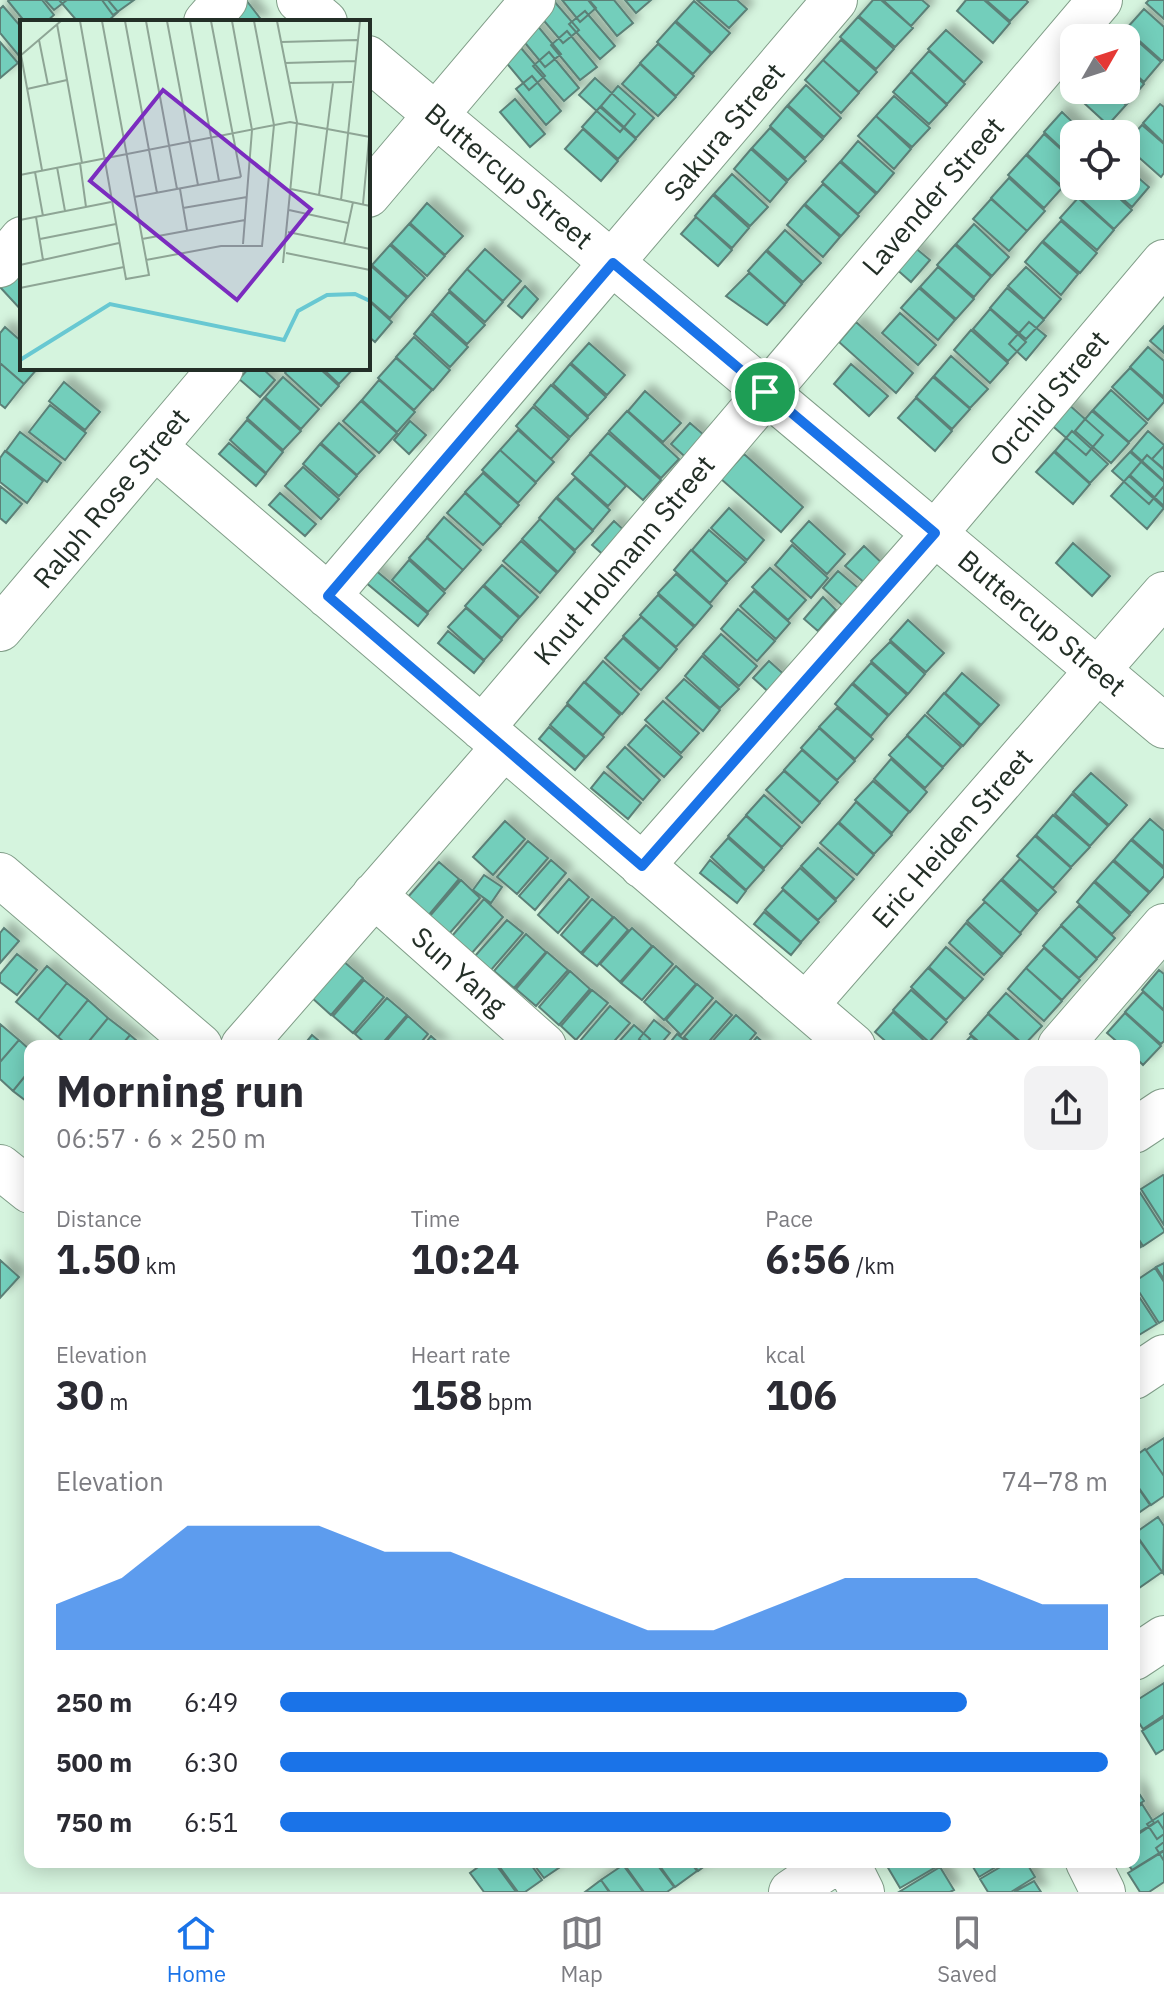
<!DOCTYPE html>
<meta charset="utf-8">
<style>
:root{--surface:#fff;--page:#f2f2f3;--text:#2b2b33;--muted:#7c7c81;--line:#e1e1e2;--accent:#1a73e8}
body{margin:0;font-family:"IBM Plex Sans",sans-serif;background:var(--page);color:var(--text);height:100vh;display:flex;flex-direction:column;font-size:30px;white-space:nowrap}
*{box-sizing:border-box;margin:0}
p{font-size:26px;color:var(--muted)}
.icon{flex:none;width:44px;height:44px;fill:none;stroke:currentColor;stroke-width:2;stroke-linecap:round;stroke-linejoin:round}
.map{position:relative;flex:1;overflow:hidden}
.drawer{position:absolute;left:24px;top:1040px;width:1116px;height:828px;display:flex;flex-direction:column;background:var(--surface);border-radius:16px;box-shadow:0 4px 20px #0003}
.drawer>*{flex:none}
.needle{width:52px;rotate:51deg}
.fabs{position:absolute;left:1060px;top:24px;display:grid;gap:16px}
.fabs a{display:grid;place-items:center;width:80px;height:80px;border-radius:16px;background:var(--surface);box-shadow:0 4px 20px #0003;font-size:40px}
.pin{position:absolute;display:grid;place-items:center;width:68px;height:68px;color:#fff;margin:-34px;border:4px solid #fff;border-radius:50%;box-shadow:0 2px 8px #0007}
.round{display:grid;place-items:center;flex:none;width:84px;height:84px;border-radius:16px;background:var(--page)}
.summary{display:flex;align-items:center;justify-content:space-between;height:136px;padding:0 32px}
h1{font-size:44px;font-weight:700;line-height:60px}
.figures{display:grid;grid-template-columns:repeat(3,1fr);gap:12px;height:136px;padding:8px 32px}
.figures div{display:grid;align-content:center}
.figures b{font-size:40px;font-weight:700}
.figures small{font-size:22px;font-weight:400}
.figures p{font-size:22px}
.chart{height:224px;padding:16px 32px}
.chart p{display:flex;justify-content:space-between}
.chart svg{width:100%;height:144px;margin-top:8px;fill:var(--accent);opacity:.7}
ul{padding:0 32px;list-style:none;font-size:26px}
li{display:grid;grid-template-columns:128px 96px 1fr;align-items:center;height:60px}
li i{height:20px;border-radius:10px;background:var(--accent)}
.dock{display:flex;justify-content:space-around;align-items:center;height:112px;border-top:2px solid var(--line);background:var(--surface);font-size:22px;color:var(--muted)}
.dock a{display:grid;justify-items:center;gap:4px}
.dock .on{color:var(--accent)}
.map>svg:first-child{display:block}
</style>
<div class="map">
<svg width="1164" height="1892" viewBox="0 0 1164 1892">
<defs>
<filter id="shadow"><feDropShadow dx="7" dy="-7" stdDeviation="4" flood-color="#0004"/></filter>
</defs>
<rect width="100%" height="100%" fill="#d5f4de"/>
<path fill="#73cebb" stroke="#5b8077" stroke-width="2" filter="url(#shadow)" d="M9,0h33l12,15 -8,7h-21l-17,-21z
M45,0h22l-13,10z
M59,0h49l10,12 -11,10h-29z
M102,0h32l-21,15z
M246,0l17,22h-30z
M553,0l26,30 -16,13 -30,-35z
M562,0h27l7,8 -16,14z
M588,0h26l19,23 -16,13z
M625,0h26l-15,13z
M697,0h40l10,9 -18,19z
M873,0h8l32,28 -18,19 -36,-31z
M883,0h39l7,6 -18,20z
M966,0h18l26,23 -17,20 -36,-32z
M986,0h40l2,2 -18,19z
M1149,0h15v19l-18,-16z
M694,1l36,32 -18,20 -36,-32z
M3,6l19,22v26l-2,3 -20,-24v-24z
M1144,9l20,18v32l-2,2 -36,-32z
M585,11l30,35 -15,13 -31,-35z
M858,17l36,32 -18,20 -36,-32z
M531,18l30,36 -16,13 -29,-35z
M675,22l36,32 -18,20 -36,-32z
M946,30l36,32 -18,20 -36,-33z
M1125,30l36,32 -17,20 -18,-16v-28h-8z
M567,31l30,36 -17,13 -29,-35z
M841,40l36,32 -18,20 -36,-32z
M515,41l30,35 -16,14 -30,-36z
M0,42l18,21 -18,15z
M658,44l36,32 -18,20 -36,-33z
M929,51l36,33 -18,20 -36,-33z
M549,52l30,36 -15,13 -31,-35z
M823,60l36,33 -18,20 -36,-33z
M640,64l36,33 -18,19 -36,-32z
M1126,67l18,17 -17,20 -15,-14h14z
M911,72l36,33 -18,19 -36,-32z
M532,76l29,35 -15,14 -30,-36z
M595,78l40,36 -15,18 -41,-37z
M806,85l35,33 -17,19 -36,-32z
M618,86l36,32 -18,20 -35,-32z
M1074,90h36l16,15 -18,20 -36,-33z
M894,96l36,32 -18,19 -36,-31z
M515,99l30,35 -15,13 -30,-35z
M1160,104l4,3v36l-21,-20z
M787,106l36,33 -18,19 -35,-32z
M600,107l36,32 -18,20 -36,-32z
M1062,112l23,22h-11v26l-30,-28z
M876,116l35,33 -17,20 -36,-33z
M1142,125l22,19v29l-3,4 -35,-31v-3z
M770,128l36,33 -18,19 -36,-32z
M583,129l35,32 -17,20 -36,-32z
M1044,134l30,27v13l-11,13 -36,-33z
M858,141l36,32 -17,20 -36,-32z
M751,149l36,33 -17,20 -36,-33z
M1026,155l36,33 -18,20 -36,-33z
M840,162l36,32 -18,20 -36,-32z
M1126,167l23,20 -17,20 -24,-21h18z
M732,174l36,33 -18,19 -36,-32z
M1009,178l36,33 -18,20 -36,-33z
M823,184l36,32 -18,20 -36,-32z
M1088,186h18l26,24 -18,19 -35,-32z
M713,195l36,33 -17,20 -37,-32z
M1078,198l36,32 -17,20 -37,-32z
M991,199l36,32 -18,20 -36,-32z
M427,203l36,33 -18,19 -35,-32z
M804,205l36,32 -17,20 -36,-32z
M696,217l36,33 -14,16 -37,-32z
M1061,221l36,32 -17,20 -37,-32z
M409,224l36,32 -18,20 -36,-32z
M974,224l35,33 -17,19 -36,-32z
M785,230l36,33 -18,19 -36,-32z
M1042,242l36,32 -17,21 -36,-33z
M390,245l35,33 -17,19 -36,-32z
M955,245l36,32 -17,20 -37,-32z
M913,246l17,14 -19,22 -17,-15z
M485,249l36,32 -18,20 -36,-32z
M766,251l36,33 -17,20 -37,-33z
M371,266l36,32 -17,20 -22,-19v-29z
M11,267l11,12v32l-22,-24v-10z
M938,267l36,32 -18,20 -36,-32z
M1026,267l35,32 -17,20 -36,-33z
M467,269l36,33 -18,20 -36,-32z
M749,273l36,32 -18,20 -41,-29z
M525,286l13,13 -16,19 -14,-12z
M919,288l36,32 -17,20 -37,-32z
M1007,288l37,32 -18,19 -36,-31z
M449,292l36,33 -18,19 -35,-32z
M368,300l24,22 -17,20 -7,-6z
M990,309l36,33 -18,19 -35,-32z
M900,313l36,32 -18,20 -36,-32z
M431,314l37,33 -18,20 -36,-33z
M856,322l57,51 -17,20 -57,-51z
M1029,322l17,14 -20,24 -17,-16z
M1164,326v27l-14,-12z
M5,327l17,15v26h16l-14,16 -24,-21v-30z
M971,330l37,33 -18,20 -36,-33z
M414,337l36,33 -17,20 -37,-33z
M589,343l36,32 -18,20 -36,-32z
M1148,347l16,14v36l-34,-30z
M951,356l37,33 -18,19 -36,-32z
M396,358l36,32 -18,20 -36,-32z
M0,363l24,21 -19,24 -5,-4z
M570,364l36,33 -18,19 -35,-32z
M851,364l37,32 -19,20 -35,-32z
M249,368h13l13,12 -15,17 -21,-18z
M289,368h30l20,18 -18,20 -36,-33z
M322,368h32l-15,16z
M1130,368l34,31v3l-16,18 -36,-33z
M283,377l36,32 -18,20 -36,-32z
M933,377l37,32 -18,20 -36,-32z
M379,380l36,32 -18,20 -35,-32z
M64,382l36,30 -15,18 -36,-29z
M551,385l37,33 -18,19 -36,-32z
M1111,390l36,33 -18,19 -36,-32z
M645,391l36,32 -18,19 -35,-31z
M264,398l37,33 -18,19 -36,-32z
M916,398l36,33 -17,20 -37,-33z
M361,401l36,32 -18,20 -36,-32z
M1067,403l36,32 -17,20 -37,-32z
M50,405l36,28 -21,27 -36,-28z
M533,407l36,32 -18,20 -35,-33z
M627,411l52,48 -18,19 -52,-47z
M1092,411l37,32 -18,20 -36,-32z
M247,420l36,32 -17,21 -36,-33z
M410,421l16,14 -17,19 -15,-14z
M339,423l36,33 -18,19 -36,-32z
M690,423l22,19 -20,21 -21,-19z
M518,430l36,32 -18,20 -36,-32z
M1072,431l36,33 -18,19 -35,-32z
M1148,431l16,14v36l-33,-30z
M20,432l41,31 -14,19 -41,-31z
M608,433l53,47 -18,20 -53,-47z
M229,443l37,31 -10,12 -37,-32z
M320,444l37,32 -18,20 -36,-32z
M1164,446v23l-12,-10z
M500,450l36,33 -18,20 -36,-33z
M5,451l38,30 -16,22 -27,-21v-24z
M1054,452l36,32 -17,20 -37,-32z
M1130,452l34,30v4l-15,18 -37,-33z
M590,454l36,32 -18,20 -36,-32z
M744,454l59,53 -22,25 -60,-53z
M1147,455l17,15v36l-34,-31z
M303,467l36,32 -18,20 -36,-33z
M483,473l36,32 -18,20 -36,-33z
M1129,476l35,32 -17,21 -36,-33z
M575,478l35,32 -17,20 -36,-33z
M0,486l22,18 -16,19 -6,-5z
M280,493l36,31 -11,12 -36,-31z
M465,493l36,33 -18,19 -36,-32z
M556,498l37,33 -18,19 -36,-32z
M729,508l35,32 -17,20 -36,-32z
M444,517l37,33 -18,20 -36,-33z
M540,519l35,33 -17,20 -36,-33z
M614,521l14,13 -21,24 -15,-13z
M809,521l36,33 -18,20 -36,-33z
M709,530l37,32 -19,20 -35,-32z
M427,538l36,32 -18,20 -36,-32z
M521,541l36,32 -17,20 -37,-32z
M1073,543l37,33 -18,20 -36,-33z
M792,545l36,33 -17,20 -36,-33z
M864,546l20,19 -18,19 -21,-18z
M691,550l36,33 -17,20 -36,-33z
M409,560l36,33 -17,19 -36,-32z
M368,564l60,50 -10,12 -60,-50z
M502,565l36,32 -18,20 -36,-32z
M770,568l36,32 -18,20 -36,-33z
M838,571l21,18 -16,17 -20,-18z
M676,574l36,32 -17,20 -37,-33z
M483,586l36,32 -17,20 -37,-32z
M754,591l36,32 -14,16 -36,-33z
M658,595l36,32 -18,20 -36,-32z
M823,597l13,13 -18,21 -14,-12z
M466,608l36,32 -18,20 -36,-33z
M738,609l37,32 -18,20 -36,-32z
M641,617l36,32 -17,20 -37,-33z
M908,620l36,33 -18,19 -36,-32z
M448,631l36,30 -10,12 -36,-30z
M721,634l36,32 -18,20 -36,-32z
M623,638l36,32 -18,20 -36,-32z
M890,642l35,32 -17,20 -37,-33z
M702,656l37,33 -19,19 -35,-32z
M603,661l36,33 -17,20 -37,-32z
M769,661l19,17 -16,17 -19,-17z
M871,663l36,32 -18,20 -36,-32z
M962,673l37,32 -18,20 -36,-32z
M684,679l36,31 -17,21 -37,-33z
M584,682l36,33 -17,20 -36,-32z
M852,684l36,32 -17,20 -36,-32z
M944,693l36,33 -17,20 -36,-33z
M663,701l36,32 -18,20 -36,-33z
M567,705l37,32 -18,20 -36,-32z
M837,708l36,31 -18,20 -36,-32z
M925,715l36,32 -18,20 -36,-32z
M646,725l36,32 -18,20 -36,-32z
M549,727l36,31 -10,12 -36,-31z
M819,728l36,33 -18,19 -36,-32z
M907,736l36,32 -18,20 -36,-33z
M625,747l35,33 -17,20 -36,-33z
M802,750l36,32 -18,20 -36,-32z
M891,759l36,33 -17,20 -36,-33z
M784,771l36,32 -18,20 -36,-33z
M604,772l37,31 -13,16 -37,-31z
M1091,773l36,32 -18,20 -36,-33z
M873,781l36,31 -17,21 -37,-33z
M1072,794l36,32 -18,20 -35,-32z
M764,795l36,32 -18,20 -36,-32z
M856,802l36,33 -18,19 -35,-32z
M1053,815l37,32 -19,20 -35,-32z
M746,816l36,32 -18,20 -36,-32z
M1150,819l14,12v36l-32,-28z
M505,821l20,18 -32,36 -20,-18z
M838,823l36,32 -17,20 -37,-32z
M1035,836l36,32 -18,20 -36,-32z
M728,838l36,32 -18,20 -35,-33z
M1131,840l33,29v7l-14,16 -36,-32z
M528,841l20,17 -31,36 -20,-17z
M818,848l36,31 -18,20 -35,-33z
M1020,859l36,33 -18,19 -36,-32z
M551,860l15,13 -31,37 -16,-14z
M710,860l36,31 -9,12 -37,-30z
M1113,861l36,32 -18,20 -36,-32z
M439,862l20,17 -31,37 -21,-18z
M800,868l36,33 -18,19 -36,-32z
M484,875l18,12 -11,16 -18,-13z
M569,879l20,18 -31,36 -20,-18z
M461,880l19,18 -31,36 -20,-17z
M1001,880l36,33 -17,20 -37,-33z
M1094,882l36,33 -18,19 -35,-32z
M783,890l36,32 -18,20 -36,-32z
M484,899l19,18 -31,36 -20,-17z
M592,899l21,18 -32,36 -20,-18z
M985,902l36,32 -18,20 -36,-33z
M1079,906l36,32 -18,20 -36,-33z
M764,912l37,31 -10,12 -37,-31z
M614,917l14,13 -31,36 -15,-12z
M507,920l16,13 -32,37 -16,-14z
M966,923l36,33 -18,19 -35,-32z
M1061,926l36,33 -18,19 -36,-32z
M4,928l15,13 -19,22v-30z
M632,928l20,18 -32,36 -20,-18z
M526,934l20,18 -32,36 -20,-17z
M653,946l20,18 -31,36 -21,-17z
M946,947l37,32 -18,20 -36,-32z
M1044,948l36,32 -18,20 -36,-32z
M547,952l21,18 -32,36 -20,-17z
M17,954l20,16 -20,25 -17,-13v-8z
M343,961l20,17 -32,37 -20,-18z
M47,966l20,17 -29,37 -22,-18z
M676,966l20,18 -32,36 -20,-18z
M928,968l36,32 -18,20 -35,-33z
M1026,968l36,33 -18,20 -36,-32z
M1159,970l5,4v36l-22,-20z
M570,971l20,18 -31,36 -20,-18z
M364,980l20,17 -31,36 -20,-17z
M67,983l21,17 -30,37 -20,-17z
M697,984l16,14 -32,37 -15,-15z
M592,990l16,13 -32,37 -15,-14z
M911,990l36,32 -18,20 -36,-32z
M1143,992l21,19v30l-3,3 -36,-32z
M1006,993l36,33 -18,19 -36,-32z
M387,998l20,17 -27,31h-12l-13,-12z
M88,1000l20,18 -23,28h-16l-11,-9z
M716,1001l16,14 -27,31h-11l-10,-9z
M610,1006l20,17 -20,23h-26l-5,-4z
M893,1012l36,33 -1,1h-37l-16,-14z
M1125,1013l36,33 -18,19 -9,-9v-10h-12l-15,-13z
M988,1014l36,32h-40l-14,-12z
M736,1015l20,18 -11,13h-37z
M408,1016l20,18 -10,12h-36z
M108,1018l22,17 -9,11h-36z
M654,1020l16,13 -11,13h-12l-8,-7z
M0,1024l19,16 -19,22z
M634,1025l16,14 -5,7h-30z
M677,1034l15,12h-25z
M130,1035l13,11h-22z
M312,1035l13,11h-22z
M431,1036l11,10h-19z
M971,1036l11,10h-20z
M757,1037l10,9h-18z
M19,1040l11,10v20l-17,21 -13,-12v-17z
M30,1070v34l-17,-13z
M1163,1175l1,1v49l-23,-36z
M1139,1191l25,39v2l-21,14 -9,-14v-38z
M1134,1235l7,12 -7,4z
M0,1260l19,17 -19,21z
M1164,1263v16l-8,-12z
M1155,1268l9,14v38l-5,3 -25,-39v-2z
M1134,1289l23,35 -23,14z
M1164,1438v38l-18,-26z
M1145,1449l19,27v20l-13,9 -17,-24v-24z
M1134,1482l16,23 -16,11z
M1158,1517l6,9 -1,47 -28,-40z
M1134,1533l28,39 -23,16 -5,-8z
M1164,1683v32l-21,14 -9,-14v-13z
M1164,1717v32l-8,5 -14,-23z
M1134,1786l10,15 -10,6z
M1142,1804l12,19 -20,12v-25z
M1164,1813v21l-7,5 -10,-15z
M1158,1821l6,9v20l-32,20 -5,-8h7v-25z
M1164,1842v19l-8,-13z
M1164,1851v31l-15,10h-9l-12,-19z
M485,1862h9l22,30h-32l-14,-19z
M496,1862h33l13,18 -17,12h-7z
M532,1862h33l1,1 -22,15z
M626,1862h29l19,25 -7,5h-23l-20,-28z
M657,1862h33l7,9 -22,16z
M692,1862h18l-12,9z
M893,1862h47l1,2 -41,24 -13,-22z
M970,1862h34l-25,15z
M1009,1862h17l9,15 -24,15h-23l-8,-13z
M623,1865l20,27h-33l-9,-12z
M940,1867l14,23 -4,2h-51z
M601,1880l8,12h-24z
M1034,1881l7,11h-27z"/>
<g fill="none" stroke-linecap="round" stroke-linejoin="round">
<g stroke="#809d88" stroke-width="46">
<path id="minor" d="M299,0l26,22
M206,22l19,-22
M368,58l796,668
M368,195l165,-195
M0,265l22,-26
M155,447l698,599
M328,596l507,-596
M0,629l221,-261
M482,728l618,-728
M642,866l293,-333 229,-271
M0,875l200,171
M374,895l170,151
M806,1005l358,-411
M243,1046l261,-299
M1060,1046l104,-120
M1134,1131l30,-20
M0,1167l30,24
M1134,1377l30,-20
M1134,1658l30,-20
M847,1862l15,30
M1088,1862l15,30
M791,1892l44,-30"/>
</g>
<use href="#minor" stroke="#fff" stroke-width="44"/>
</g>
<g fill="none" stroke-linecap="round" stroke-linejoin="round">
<g stroke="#fff" stroke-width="16">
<path id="route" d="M613,263l322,270 -293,333 -314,-270z"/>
</g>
<use href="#route" stroke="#1a73e8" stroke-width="10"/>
</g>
<g text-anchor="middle" stroke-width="6" stroke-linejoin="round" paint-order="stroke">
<g font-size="28" fill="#232f27" stroke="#fff">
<text transform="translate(724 132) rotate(-50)" y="10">Sakura Street</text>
<text transform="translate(509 176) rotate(40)" y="10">Buttercup Street</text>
<text transform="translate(933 196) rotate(-49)" y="10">Lavender Street</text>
<text transform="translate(1049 398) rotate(-50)" y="10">Orchid Street</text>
<text transform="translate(111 498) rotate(-50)" y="10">Ralph Rose Street</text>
<text transform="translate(624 560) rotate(-50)" y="10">Knut Holmann Street</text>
<text transform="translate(1042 623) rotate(40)" y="10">Buttercup Street</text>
<text transform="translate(952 838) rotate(-49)" y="10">Eric Heiden Street</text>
<text transform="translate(459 971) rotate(42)" y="10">Sun Yang</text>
</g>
</g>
<g transform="translate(20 20)">
<rect width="350" height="350" fill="#d5f4de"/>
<path fill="none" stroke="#68c8d2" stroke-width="4" d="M0,340l90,-56 174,36 14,-29 29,-16 28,-1 15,7"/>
<path fill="none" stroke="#8ea595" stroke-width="2" d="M60,1l46,258 23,-4 -47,-254M105,1l32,172M126,1l31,168M147,1l31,164M170,1l29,160M191,1l30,156M212,1l20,109 -9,114M257,1l20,101 -14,141M37,4l25,139M19,20l9,45M261,22l76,-2M1,35l21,115M0,36l41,-35M265,43l70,-2M269,63l63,-1M7,69l40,-9M60,143l6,44M37,147l8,44M15,152l8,44M0,155l270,-53 80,15M160,169l7,41M271,169l79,17M299,175l14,-112M114,177l107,-20M321,180l19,-179M343,184l7,-76M163,188l64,-11M269,190l59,13M16,197l7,43M0,200l91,-18M268,212l82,17M20,219l76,-15M122,219l103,-19M324,224l9,-42M266,233l84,17M126,240l75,-14h41l12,-121 -20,-104M0,245l99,-22M0,268l104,-21"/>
<path fill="#7b2cbf" fill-opacity="0.15" stroke="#7b2cbf" stroke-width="4" d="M143,70l148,119 -74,91 -147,-119z"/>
<rect width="350" height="350" fill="none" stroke="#232f27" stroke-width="4"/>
</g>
</svg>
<div class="fabs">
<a><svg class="needle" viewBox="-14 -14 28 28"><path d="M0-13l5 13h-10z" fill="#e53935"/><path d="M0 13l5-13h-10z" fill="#7c7c81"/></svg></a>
<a><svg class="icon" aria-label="locate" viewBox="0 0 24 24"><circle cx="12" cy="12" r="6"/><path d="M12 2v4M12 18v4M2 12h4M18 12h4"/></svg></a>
</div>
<div class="pin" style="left:765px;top:392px;background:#1e9e55"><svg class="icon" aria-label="arrive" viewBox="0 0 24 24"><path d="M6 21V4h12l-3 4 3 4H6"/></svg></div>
<section class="drawer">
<div class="summary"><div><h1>Morning run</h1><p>06:57 · 6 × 250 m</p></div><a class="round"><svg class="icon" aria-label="share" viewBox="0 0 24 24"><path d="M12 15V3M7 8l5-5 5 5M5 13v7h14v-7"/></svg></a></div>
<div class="figures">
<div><p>Distance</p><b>1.50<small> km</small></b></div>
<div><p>Time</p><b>10:24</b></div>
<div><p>Pace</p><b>6:56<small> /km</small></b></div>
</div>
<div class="figures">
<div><p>Elevation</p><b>30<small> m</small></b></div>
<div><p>Heart rate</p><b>158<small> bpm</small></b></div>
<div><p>kcal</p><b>106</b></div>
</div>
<div class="chart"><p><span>Elevation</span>74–78 m</p>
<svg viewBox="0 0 160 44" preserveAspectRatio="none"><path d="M0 44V30L10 22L20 6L30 6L40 6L50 14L60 14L70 22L80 30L90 38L100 38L110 30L120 22L130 22L140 22L150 30L160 30V44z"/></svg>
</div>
<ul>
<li><b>250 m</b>6:49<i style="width:83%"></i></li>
<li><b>500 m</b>6:30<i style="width:100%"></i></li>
<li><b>750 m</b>6:51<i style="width:81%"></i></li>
</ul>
</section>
</div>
<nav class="dock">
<a class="on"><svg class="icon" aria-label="home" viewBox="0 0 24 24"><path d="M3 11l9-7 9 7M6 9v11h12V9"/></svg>Home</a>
<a><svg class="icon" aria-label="map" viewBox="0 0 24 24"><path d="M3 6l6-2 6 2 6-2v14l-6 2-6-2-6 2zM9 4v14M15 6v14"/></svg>Map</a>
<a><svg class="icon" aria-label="saved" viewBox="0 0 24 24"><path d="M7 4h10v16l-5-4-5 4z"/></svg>Saved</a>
</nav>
